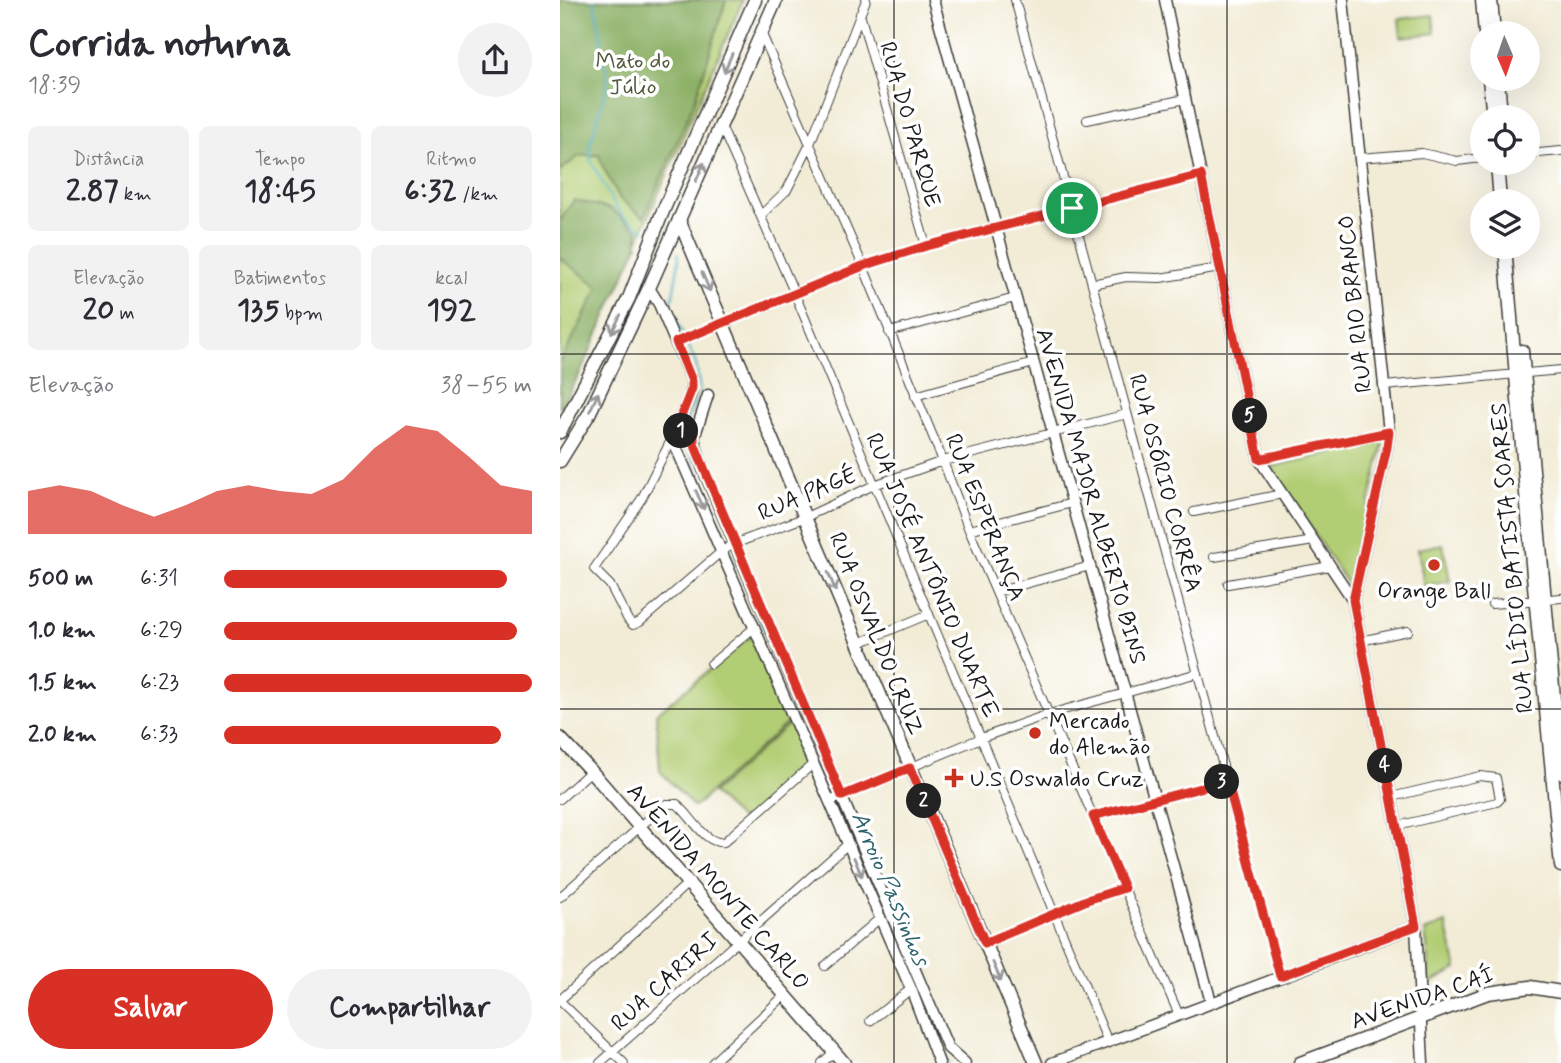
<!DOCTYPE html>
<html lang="pt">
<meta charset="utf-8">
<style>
:root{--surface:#fff;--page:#f2f2f3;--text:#2b2b33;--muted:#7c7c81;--accent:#d93025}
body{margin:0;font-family:Mynerve,sans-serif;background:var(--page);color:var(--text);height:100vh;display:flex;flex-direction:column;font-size:26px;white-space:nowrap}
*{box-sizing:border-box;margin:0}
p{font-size:23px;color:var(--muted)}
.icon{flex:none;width:38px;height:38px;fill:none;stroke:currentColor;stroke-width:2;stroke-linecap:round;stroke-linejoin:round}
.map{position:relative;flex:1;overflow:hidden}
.panel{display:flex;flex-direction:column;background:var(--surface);width:560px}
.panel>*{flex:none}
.needle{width:46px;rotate:178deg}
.controls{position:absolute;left:910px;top:21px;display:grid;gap:14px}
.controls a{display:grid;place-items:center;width:70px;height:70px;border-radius:50%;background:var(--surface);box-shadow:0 7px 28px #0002;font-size:35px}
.pin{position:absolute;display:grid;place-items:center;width:60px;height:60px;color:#fff;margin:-30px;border:4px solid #fff;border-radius:50%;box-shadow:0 2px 7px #0007}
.km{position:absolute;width:35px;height:35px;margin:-18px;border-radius:50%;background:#222;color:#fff;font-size:19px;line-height:35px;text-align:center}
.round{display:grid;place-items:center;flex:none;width:74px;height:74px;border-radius:37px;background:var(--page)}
.overview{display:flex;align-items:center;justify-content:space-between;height:119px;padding:0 28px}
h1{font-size:38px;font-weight:800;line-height:52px}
.figures{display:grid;grid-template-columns:repeat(3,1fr);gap:10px;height:119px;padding:7px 28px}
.figures div{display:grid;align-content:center;border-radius:10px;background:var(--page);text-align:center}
.figures b{font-size:30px;font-weight:800}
.figures small{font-size:19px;font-weight:400}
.figures p{font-size:19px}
.chart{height:196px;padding:14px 28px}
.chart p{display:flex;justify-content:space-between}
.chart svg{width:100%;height:126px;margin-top:7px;fill:var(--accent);opacity:.7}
.cta{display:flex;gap:14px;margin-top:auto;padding:14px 28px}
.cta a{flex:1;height:80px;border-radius:42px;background:var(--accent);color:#fff;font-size:28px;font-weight:800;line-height:80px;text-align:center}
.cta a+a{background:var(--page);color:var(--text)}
ul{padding:0 28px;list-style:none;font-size:23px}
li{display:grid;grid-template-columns:112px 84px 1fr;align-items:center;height:52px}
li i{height:18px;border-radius:9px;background:var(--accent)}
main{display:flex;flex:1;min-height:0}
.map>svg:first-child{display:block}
</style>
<main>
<section class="panel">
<div class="overview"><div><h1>Corrida noturna</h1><p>18:39</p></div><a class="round"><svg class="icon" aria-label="share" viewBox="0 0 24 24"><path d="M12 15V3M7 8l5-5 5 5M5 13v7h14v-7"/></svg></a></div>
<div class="figures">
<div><p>Distância</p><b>2.87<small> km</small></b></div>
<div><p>Tempo</p><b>18:45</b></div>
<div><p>Ritmo</p><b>6:32<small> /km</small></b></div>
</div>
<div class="figures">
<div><p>Elevação</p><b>20<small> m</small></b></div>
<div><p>Batimentos</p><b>135<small> bpm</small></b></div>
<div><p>kcal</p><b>192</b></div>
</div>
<div class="chart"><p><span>Elevação</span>38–55 m</p>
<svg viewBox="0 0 160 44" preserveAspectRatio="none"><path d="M0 44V29L10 27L20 29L30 34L40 38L50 34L60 29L70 27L80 29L90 30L100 25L110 14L120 6L130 8L140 17L150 27L160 29V44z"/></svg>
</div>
<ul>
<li><b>500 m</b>6:31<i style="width:92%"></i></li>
<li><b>1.0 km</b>6:29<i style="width:95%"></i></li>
<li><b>1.5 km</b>6:23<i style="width:100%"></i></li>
<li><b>2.0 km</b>6:33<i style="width:90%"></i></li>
</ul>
<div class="cta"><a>Salvar</a><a>Compartilhar</a></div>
</section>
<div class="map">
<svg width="1001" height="1063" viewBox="0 0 1001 1063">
<rect width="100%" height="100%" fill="#fff"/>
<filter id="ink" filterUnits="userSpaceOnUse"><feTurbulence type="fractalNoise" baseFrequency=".0143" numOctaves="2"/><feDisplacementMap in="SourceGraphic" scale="14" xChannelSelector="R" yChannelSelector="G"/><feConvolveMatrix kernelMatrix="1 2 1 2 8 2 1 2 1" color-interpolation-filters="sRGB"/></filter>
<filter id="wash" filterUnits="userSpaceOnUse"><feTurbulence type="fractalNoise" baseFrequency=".00686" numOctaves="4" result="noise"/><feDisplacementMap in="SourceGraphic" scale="28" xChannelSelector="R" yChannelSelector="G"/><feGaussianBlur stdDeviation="1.57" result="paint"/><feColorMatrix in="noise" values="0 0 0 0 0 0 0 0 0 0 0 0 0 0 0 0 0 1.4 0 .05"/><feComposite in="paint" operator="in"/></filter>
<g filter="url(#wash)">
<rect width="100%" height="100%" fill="#f2ecd6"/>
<path fill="#b2ce75" stroke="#677548" stroke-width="2" d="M0,0h183l-162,371 -21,38z
M873,15l2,18 -34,4 -2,-18z
M824,441l-35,146 -78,-120z
M883,544l7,37 -26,5 -6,-37z
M192,635l36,87 -94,85 -34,-36 -4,-57z
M230,723l20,40 -68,58 -30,-28z
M886,923l11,46 -30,16 2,-25 -4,-29z"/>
<path fill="#8db166" stroke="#546641" stroke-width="2" d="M0,0h166l-31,101 -51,116 -24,-18 -17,-32 -4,-12 -20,1 -19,15z
M14,200l37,9 27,21v15l-57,126 -21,38v-46l39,-76 -39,-29v-37z"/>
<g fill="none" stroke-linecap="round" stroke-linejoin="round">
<path stroke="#41acc1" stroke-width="2" d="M34,0l8,40 -1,16 6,15v15l-18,62 2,13 24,45 9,11 20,13
M118,253l1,7 -8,47 12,27
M127,342l9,22 4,27 -13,29v27l41,96
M170,549l104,246
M276,800l46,108
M368,1020l21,43"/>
</g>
</g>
<g filter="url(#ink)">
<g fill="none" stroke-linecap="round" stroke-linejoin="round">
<g stroke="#3c3b38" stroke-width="10">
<path id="minor" d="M455,0l265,976
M300,14l66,232
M201,32l102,234 80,195 26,69 210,485
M527,120l98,-21
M161,126l73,166 314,750
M968,154l33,-3
M800,158l62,-5 35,8 25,-3
M201,215l26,-25 23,-46 56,-144
M532,284l34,-7 34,1 60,-10
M329,332l126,-34
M116,342l187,-76 63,-20 275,-71
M824,386l177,-16
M355,396l119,-33
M112,438l-30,60 -48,71 16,16 18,35 5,5 7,-3 82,-71 12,-7 72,-27 68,-32 69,-24 184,-47
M699,459l130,-27
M634,512l88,-18
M409,530l103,-27
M654,557l100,-16
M668,584l102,-18
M436,592l94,-26
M932,604l69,-6
M800,641l48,-10
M297,644l72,-30
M151,664l44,-37
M831,797l89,-21 16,2 4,21 -3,3 -100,24
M0,799l31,-28
M270,801l151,-63 68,-24 149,-41
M533,816l134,-35
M0,897l106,-93h11c14,11 28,41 47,38l90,-79
M425,943l102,-43 37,-12
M265,966l55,-48
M0,1000l128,-117
M0,1001l64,62
M310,1021l41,-32
M40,1063l248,-219
M152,1063l73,-68
M262,1063l12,-11"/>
</g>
<g stroke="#3c3b38" stroke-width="13">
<path id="tertiary" d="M373,0l278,1002
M605,0l94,459 94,141
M783,0l46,432 -2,15 -34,153 63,326 7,137
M89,288l10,16 33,77 -1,12 -19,45 239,551 28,74
M148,395l-14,43 9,31 245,579 17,15
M492,1063l364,-137"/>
</g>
<g stroke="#3c3b38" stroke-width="15">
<path id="secondary" d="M922,0l3,33
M931,0l3,33
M929,79l4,38
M938,79l2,24
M937,163l3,38
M119,220l357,843
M945,247l28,328 28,291
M962,351l39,422
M0,738l31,33 253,292
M740,1063l188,-70 42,-6 31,5"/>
</g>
<g stroke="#3c3b38" stroke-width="15">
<path id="primary" d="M0,432l69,-134 34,-87 92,-211
M0,461l29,-47 60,-126 127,-288"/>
</g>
<use href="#minor" stroke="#fff" stroke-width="8"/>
<use href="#tertiary" stroke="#fff" stroke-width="10"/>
<use href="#secondary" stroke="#fff" stroke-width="12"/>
<use href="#primary" stroke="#fff" stroke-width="12"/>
</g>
<defs><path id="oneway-shaft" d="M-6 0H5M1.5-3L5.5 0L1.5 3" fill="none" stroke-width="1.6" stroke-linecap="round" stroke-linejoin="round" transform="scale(1.75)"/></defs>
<g stroke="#999">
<use href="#oneway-shaft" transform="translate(168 63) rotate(113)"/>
<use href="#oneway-shaft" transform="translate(140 172) rotate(-66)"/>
<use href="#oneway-shaft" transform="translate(146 282) rotate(67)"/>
<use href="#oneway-shaft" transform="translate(56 324) rotate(117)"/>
<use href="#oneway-shaft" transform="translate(34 402) rotate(-65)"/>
<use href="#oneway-shaft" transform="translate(140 500) rotate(66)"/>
<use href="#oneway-shaft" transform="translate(272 582) rotate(68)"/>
<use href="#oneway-shaft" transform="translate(298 867) rotate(67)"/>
<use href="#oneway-shaft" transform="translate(437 972) rotate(67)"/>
</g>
</g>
<g fill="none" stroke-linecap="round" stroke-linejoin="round" filter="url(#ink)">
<g stroke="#fff" stroke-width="14">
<path id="route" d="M641,175l58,284 130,-27 -2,15 -34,153 63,326 -136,50 -53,-195 -134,35 31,72 -37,12 -102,43 -75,-175 -68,28 -138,-328 -10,-25v-10l-18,-4 16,-41v-7l-16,-39 187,-76 63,-20z"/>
</g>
<use href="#route" stroke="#d93025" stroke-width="9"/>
</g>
<path fill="none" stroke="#1c1c1c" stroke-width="2" stroke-opacity="0.55" d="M334,0v1063M667,0v1063M0,354h1001M0,709h1001"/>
<g fill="#c8321e" stroke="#fff" stroke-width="2.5">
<circle cx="874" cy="565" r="7"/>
<circle cx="475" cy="733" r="7"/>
<path d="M390.5 767.5h7v7h7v7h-7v7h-7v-7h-7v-7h7z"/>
</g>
<g text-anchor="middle" stroke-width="7" stroke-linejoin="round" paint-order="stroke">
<g font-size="23" fill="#505a3b" stroke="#fff">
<text x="73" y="68">Mato do<tspan x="73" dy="26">Júlio</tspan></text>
</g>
<g font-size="23" fill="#1c1c1c" stroke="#fff">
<text transform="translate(351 124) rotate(74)" y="8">RUA DO PARQUE</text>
<text transform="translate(794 304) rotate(-96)" y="8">RUA RIO BRANCO</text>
<text transform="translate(606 483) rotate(75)" y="8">RUA OSÓRIO CORRÊA</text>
<text transform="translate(247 493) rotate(-23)" y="8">RUA PAGÉ</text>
<text transform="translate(532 496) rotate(74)" y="8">AVENIDA MAJOR ALBERTO BINS</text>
<text transform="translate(426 517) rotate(68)" y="8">RUA ESPERANÇA</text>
<text transform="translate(951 558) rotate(-95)" y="8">RUA LÍDIO BATISTA SOARES</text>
<text transform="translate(373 575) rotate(67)" y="8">RUA JOSÉ ANTÔNIO DUARTE</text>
<text transform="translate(317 633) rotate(68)" y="8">RUA OSVALDO CRUZ</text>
<text transform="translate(159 886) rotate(49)" y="8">AVENIDA MONTE CARLO</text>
<text transform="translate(104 981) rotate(-42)" y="8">RUA CARIRI</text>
<text transform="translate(862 997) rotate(-19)" y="8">AVENIDA CAÍ</text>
</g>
<g font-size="23" fill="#1c1c1c" stroke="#fff" text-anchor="start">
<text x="874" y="598" text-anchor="middle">Orange Ball</text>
<text x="489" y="728">Mercado<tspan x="489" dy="26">do Alemão</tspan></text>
<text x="410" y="786">U.S Oswaldo Cruz</text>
</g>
<g font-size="24" font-style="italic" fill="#2e646e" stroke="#fff">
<text transform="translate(331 888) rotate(67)" y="8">Arroio Passinhos</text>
</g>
</g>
</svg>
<div class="controls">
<a><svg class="needle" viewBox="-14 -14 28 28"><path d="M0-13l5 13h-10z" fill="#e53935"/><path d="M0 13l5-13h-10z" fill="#7c7c81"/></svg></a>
<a><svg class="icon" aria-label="locate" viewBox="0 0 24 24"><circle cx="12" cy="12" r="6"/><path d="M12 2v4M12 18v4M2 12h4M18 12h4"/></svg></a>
<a><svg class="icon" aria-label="layers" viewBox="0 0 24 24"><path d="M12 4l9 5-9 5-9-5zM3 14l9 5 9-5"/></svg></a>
</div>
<div class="pin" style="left:512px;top:208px;background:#1e9e55"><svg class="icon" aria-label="arrive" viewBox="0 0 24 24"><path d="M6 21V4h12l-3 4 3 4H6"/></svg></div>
<b class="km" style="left:121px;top:431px">1</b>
<b class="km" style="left:364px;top:801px">2</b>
<b class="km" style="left:662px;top:782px">3</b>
<b class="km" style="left:825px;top:766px">4</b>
<b class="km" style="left:690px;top:416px">5</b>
</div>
</main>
